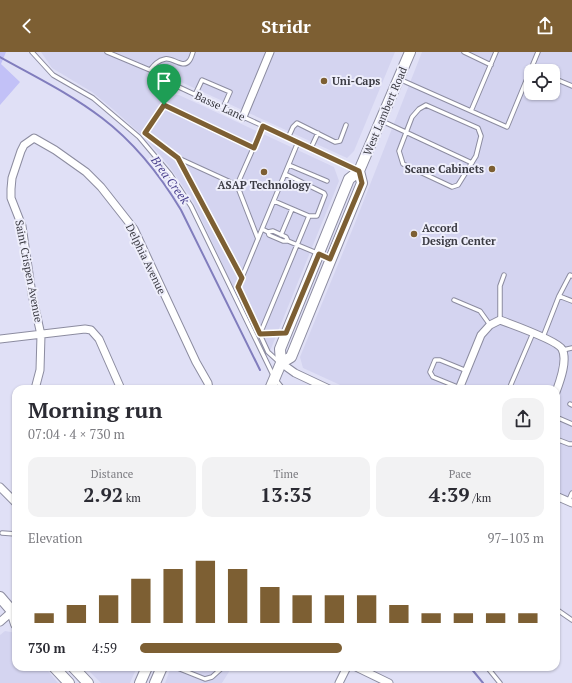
<!DOCTYPE html>
<meta charset="utf-8">
<style>
:root{--surface:#fff;--page:#f2f2f3;--text:#2b2b33;--muted:#7c7c81;--accent:#7d5f33}
body{margin:0;font-family:"PT Serif",serif;background:var(--page);color:var(--text);height:100vh;display:flex;flex-direction:column;font-size:15px;white-space:nowrap}
*{box-sizing:border-box;margin:0}
p{font-size:13px;color:var(--muted)}
.icon{flex:none;width:22px;height:22px;fill:none;stroke:currentColor;stroke-width:2;stroke-linecap:round;stroke-linejoin:round}
.map{position:relative;flex:1;overflow:hidden}
.side{position:absolute;left:12px;top:333px;width:548px;height:286px;display:flex;flex-direction:column;background:var(--surface);border-radius:12px;box-shadow:0 1px 3px #0004}
.side>*{flex:none}
.controls{position:absolute;left:524px;top:12px;display:grid;gap:8px}
.controls a{display:grid;place-items:center;width:36px;height:36px;border-radius:8px;background:var(--surface);box-shadow:0 1px 3px #0004;font-size:20px}
.pin{position:absolute;display:grid;place-items:center;width:34px;height:34px;color:#fff;margin:-41px -17px;border-radius:50% 50% 50% 0;rotate:-45deg;box-shadow:0 0 4px #0007}
.pin .icon{rotate:45deg}
.round{display:grid;place-items:center;flex:none;width:42px;height:42px;border-radius:12px;background:var(--page)}
.head{display:flex;align-items:center;justify-content:space-between;height:68px;padding:0 16px}
h1{font-size:22px;font-weight:600;line-height:30px}
.figures{display:grid;grid-template-columns:repeat(3,1fr);gap:6px;height:68px;padding:4px 16px}
.figures div{display:grid;align-content:center;border-radius:10px;background:var(--page);text-align:center}
.figures b{font-size:20px;font-weight:600}
.figures small{font-size:11px;font-weight:400}
.figures p{font-size:11px}
.chart{height:112px;padding:8px 16px}
.chart p{display:flex;justify-content:space-between}
.chart svg{width:100%;height:72px;margin-top:4px;stroke:var(--accent);stroke-width:6}
ul{padding:0 16px;list-style:none;font-size:13px}
li{display:grid;grid-template-columns:64px 48px 1fr;align-items:center;height:30px}
li i{height:10px;border-radius:5px;background:var(--accent)}
header{display:flex;justify-content:space-between;align-items:center;height:52px;padding:0 16px;background:var(--accent);color:#fff;font-size:18px;font-weight:600}
.map>svg:first-child{display:block}
</style>
<header><svg class="icon" aria-label="back" viewBox="0 0 24 24"><path d="M15 5l-7 7 7 7"/></svg>Stridr<svg class="icon" aria-label="share" viewBox="0 0 24 24"><path d="M12 15V3M7 8l5-5 5 5M5 13v7h14v-7"/></svg></header>
<div class="map">
<svg width="572" height="631" viewBox="0 0 572 631">
<rect width="100%" height="100%" fill="#e0e0f6"/>
<path fill="#d4d4f0" fill-rule="evenodd" d="M41,0h354l-41,99 -7,7 -166,-76 -8,-9 -7,-2 -10,4 -2,8 7,9 4,2 14,1 155,72 5,14 -71,175 -4,-2 -71,-153 -24,-35 -23,-27 -32,-29 -22,-18 -40,-24z
M422,0h150v449l-16,-7v-105h-207l-46,-21 -3,-11 53,-129zM531,19h22v22h-22z
M5,579l11,2v34h29l13,16h-58v-48z
M85,615h52l-7,16h-29z
M171,615h61l-10,16h-57z"/>
<path fill="#c2c1f7" d="M0,0h6l-5,12 19,18 -20,23z"/>
<g fill="none" stroke-linecap="round" stroke-linejoin="round">
<path stroke="#817dbd" stroke-width="2" d="M0,5c34,19 71,37 102,61 33,25 58,57 79,92l79,160
M470,615l13,16"/>
<g stroke="#8c8ca0" stroke-width="5.5">
<path id="service" d="M32,0l21,23 40,23 46,39 31,37 21,32 82,169
M107,0l43,18c4,-5 8,-10 15,-11 7,-2 18,10 24,2 2,-2 3,-6 4,-9
M464,0l27,13
M553,26l19,8
M399,27l108,48 31,-75
M195,43l7,-15 28,12 -7,16
M164,53l90,43
M426,53l52,23 3,8 -5,20 -18,29 -6,2 -49,-23 -4,-13 13,-34 7,-8z
M471,59l25,-59
M382,69l90,42
M288,86l5,-11 4,-4 38,19 5,-1 6,-16
M311,96l7,-15
M178,106l59,27 21,54
M289,113l38,16
M285,122l39,19 1,2 -8,21h-8
M237,133l26,-59
M262,177l6,3 1,3 14,6h5l-2,-4 -13,-6 -5,1
M281,183l11,-26
M288,189l41,17
M242,227l-64,-121 -33,-25 18,-26 5,-25 190,88
M559,244l13,5
M454,248l26,11 10,14
M500,268v-34l4,-11
M260,282l49,-118 -35,-15
M260,282l25,-1
M543,285l16,-41 11,-21 2,1
M563,298l9,-2
M279,310l-11,-10 -30,-65 60,-145
M276,328l7,9
M460,336l-27,-11 -3,-5 5,-12h5l27,11
M509,337l24,-56
M570,352l2,1
M556,365l16,7
M556,387l13,5h3
M568,450l4,-9
M2,481l14,1
M556,557l16,11
M175,615l30,12 7,-2 11,-10
M487,615l13,16"/>
</g>
<g stroke="#8c8ca0" stroke-width="9">
<path id="minor" d="M243,65l27,-65
M0,287l85,-10 6,1 8,9 22,50
M281,311l14,10 34,16
M35,337l5,-19 1,-35 -9,-41 -10,-68 -11,-28v-9l1,-11 9,-27 3,-6 10,-7 21,12 31,22 15,15 33,42 62,133 12,21 1,6
M459,337l22,-54 9,-10 10,-5c11,4 58,21 62,29 6,11 -2,32 -6,43
M0,435l16,16
M556,444l16,7
M0,570l16,-14
M356,615l33,16
M339,631l8,-16"/>
</g>
<g stroke="#8c8ca0" stroke-width="12">
<path id="secondary" d="M281,311l10,-6 71,-174 -3,-12
M270,337l11,-26 -1,-14 69,-170 10,-8 51,-119
M0,545l12,14 4,13
M54,615l15,16
M73,615l15,16
M140,631l7,-16
M155,631l7,-16"/>
</g>
<use href="#service" stroke="#fff" stroke-width="3.5"/>
<use href="#minor" stroke="#fff" stroke-width="7"/>
<use href="#secondary" stroke="#fff" stroke-width="10"/>
</g>
<g fill="none" stroke-linecap="round" stroke-linejoin="round">
<g stroke="#fff" stroke-width="8">
<path id="route" d="M164,53l90,43 9,-22 96,45 3,12 -32,76 -11,-5 -33,79 -26,1 -22,-47 4,-9 -64,-120 -33,-25z"/>
</g>
<use href="#route" stroke="#7d5f33" stroke-width="5"/>
</g>
<g fill="#7d5f33" stroke="#eeeefb" stroke-width="1.5">
<circle cx="324" cy="29" r="4"/>
<circle cx="492" cy="117" r="4"/>
<circle cx="264" cy="120" r="4"/>
<circle cx="414" cy="182" r="4"/>
</g>
<g text-anchor="middle" stroke-width="4" stroke-linejoin="round" paint-order="stroke">
<g font-size="11" font-weight="bold" fill="#3b3b43" stroke="#eeeefb" text-anchor="start">
<text x="332" y="33">Uni-Caps</text>
<text x="484" y="121" text-anchor="end">Scane Cabinets</text>
<text x="264" y="137" text-anchor="middle">ASAP Technology</text>
<text x="422" y="180">Accord<tspan x="422" dy="13">Design Center</tspan></text>
</g>
<g font-size="11" fill="#3b3b43" stroke="#eeeefb">
<text transform="translate(220 54) rotate(25)" y="4">Basse Lane</text>
<text transform="translate(385 59) rotate(-67)" y="4">West Lambert Road</text>
<text transform="translate(146 207) rotate(64)" y="4">Delphia Avenue</text>
<text transform="translate(29 219) rotate(79)" y="4">Saint Crispen Avenue</text>
</g>
<g font-size="12" font-style="italic" fill="#483e8c" stroke="#eeeefb">
<text transform="translate(170 128) rotate(54)" y="4">Brea Creek</text>
</g>
</g>
</svg>
<div class="controls">
<a><svg class="icon" aria-label="locate" viewBox="0 0 24 24"><circle cx="12" cy="12" r="6"/><path d="M12 2v4M12 18v4M2 12h4M18 12h4"/></svg></a>
</div>
<div class="pin" style="left:164px;top:53px;background:#1e9e55"><svg class="icon" aria-label="arrive" viewBox="0 0 24 24"><path d="M6 21V4h12l-3 4 3 4H6"/></svg></div>
<section class="side">
<div class="head"><div><h1>Morning run</h1><p>07:04 · 4 × 730 m</p></div><a class="round"><svg class="icon" aria-label="share" viewBox="0 0 24 24"><path d="M12 15V3M7 8l5-5 5 5M5 13v7h14v-7"/></svg></a></div>
<div class="figures">
<div><p>Distance</p><b>2.92<small> km</small></b></div>
<div><p>Time</p><b>13:35</b></div>
<div><p>Pace</p><b>4:39<small> /km</small></b></div>
</div>
<div class="chart"><p><span>Elevation</span>97–103 m</p>
<svg viewBox="0 0 160 44" preserveAspectRatio="none"><path d="M5 44V38M15 44V33M25 44V27M35 44V17M45 44V11M55 44V6M65 44V11M75 44V22M85 44V27M95 44V27M105 44V27M115 44V33M125 44V38M135 44V38M145 44V38M155 44V38"/></svg>
</div>
<ul>
<li><b>730 m</b>4:59<i style="width:50%"></i></li>
</ul>
</section>
</div>
